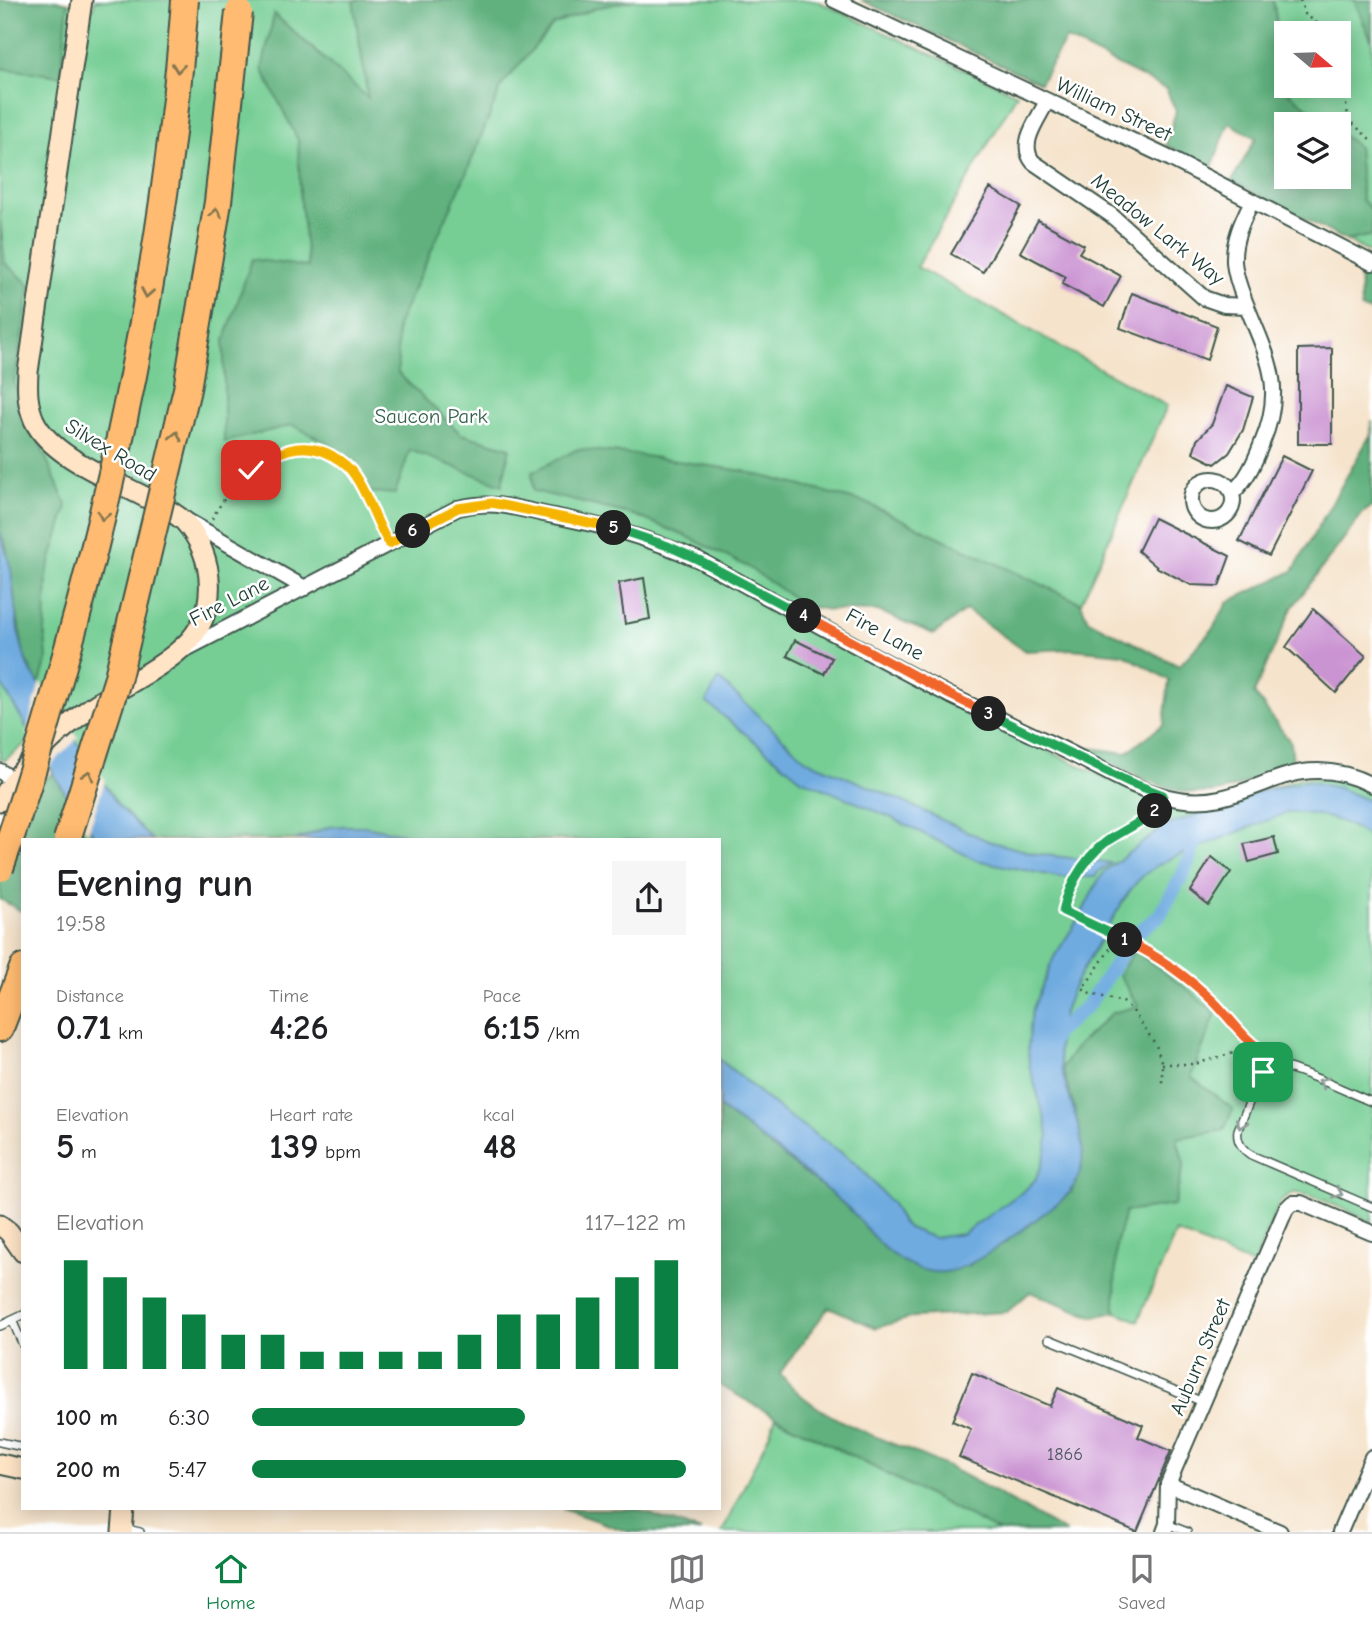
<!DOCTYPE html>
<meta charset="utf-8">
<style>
:root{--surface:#fff;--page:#f6f6f6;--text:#202124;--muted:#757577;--line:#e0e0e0;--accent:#0b8043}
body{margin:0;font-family:"Comic Neue",sans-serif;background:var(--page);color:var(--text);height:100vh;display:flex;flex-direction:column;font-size:26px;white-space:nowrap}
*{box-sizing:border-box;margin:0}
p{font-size:23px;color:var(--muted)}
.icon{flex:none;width:38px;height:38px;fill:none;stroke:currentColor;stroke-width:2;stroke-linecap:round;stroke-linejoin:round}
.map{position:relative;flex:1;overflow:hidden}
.panel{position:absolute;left:21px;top:838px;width:700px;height:672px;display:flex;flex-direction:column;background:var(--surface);border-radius:0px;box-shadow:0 4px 18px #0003}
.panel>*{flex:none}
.needle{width:46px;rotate:109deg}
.buttons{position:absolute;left:1274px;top:21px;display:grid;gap:14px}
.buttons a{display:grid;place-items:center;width:77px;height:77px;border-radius:0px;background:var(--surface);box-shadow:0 4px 18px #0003;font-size:35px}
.pin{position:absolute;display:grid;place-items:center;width:60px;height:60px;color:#fff;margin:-30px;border-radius:14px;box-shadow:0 4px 10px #0006}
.km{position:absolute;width:35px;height:35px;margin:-18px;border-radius:50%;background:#222;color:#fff;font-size:19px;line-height:35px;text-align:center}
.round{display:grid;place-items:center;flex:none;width:74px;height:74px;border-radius:0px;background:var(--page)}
.overview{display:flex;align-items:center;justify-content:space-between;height:119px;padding:0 35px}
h1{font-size:38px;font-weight:700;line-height:52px}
.metrics{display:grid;grid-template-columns:repeat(3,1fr);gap:10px;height:119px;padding:7px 35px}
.metrics div{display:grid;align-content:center}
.metrics b{font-size:35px;font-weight:700}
.metrics small{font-size:19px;font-weight:400}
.metrics p{font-size:19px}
.chart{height:196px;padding:14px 35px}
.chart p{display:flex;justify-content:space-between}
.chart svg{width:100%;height:126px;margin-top:7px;stroke:var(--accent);stroke-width:6}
ul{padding:0 35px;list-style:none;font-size:23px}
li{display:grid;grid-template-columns:112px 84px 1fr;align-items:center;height:52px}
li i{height:18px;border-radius:9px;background:var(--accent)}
.tabs{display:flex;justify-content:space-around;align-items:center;height:98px;border-top:2px solid var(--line);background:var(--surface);font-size:19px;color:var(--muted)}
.tabs a{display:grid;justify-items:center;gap:4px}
.tabs .active{color:var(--accent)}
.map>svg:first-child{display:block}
</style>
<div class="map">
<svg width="1372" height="1532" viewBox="0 0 1372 1532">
<rect width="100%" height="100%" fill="#fff"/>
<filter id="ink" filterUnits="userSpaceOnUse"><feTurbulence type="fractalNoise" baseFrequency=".0143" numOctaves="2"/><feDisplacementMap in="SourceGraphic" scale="14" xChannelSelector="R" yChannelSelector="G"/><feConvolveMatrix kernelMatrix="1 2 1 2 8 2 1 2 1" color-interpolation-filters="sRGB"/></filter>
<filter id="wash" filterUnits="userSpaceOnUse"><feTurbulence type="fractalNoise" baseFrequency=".00686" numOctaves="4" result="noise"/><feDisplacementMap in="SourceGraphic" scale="28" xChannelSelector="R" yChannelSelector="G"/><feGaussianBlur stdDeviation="1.57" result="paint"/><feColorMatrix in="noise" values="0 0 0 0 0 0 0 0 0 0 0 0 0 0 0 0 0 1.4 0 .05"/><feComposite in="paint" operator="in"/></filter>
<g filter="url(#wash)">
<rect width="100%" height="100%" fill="#f5e3cb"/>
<path fill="#76ce94" stroke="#4a8664" stroke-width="2" d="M0,0h55l38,9 2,-9h720l202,94 -100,173 250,139 -86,197 -217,-101 -66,118 148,82 160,76 71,29 33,1 90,-30h32l40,14v430c-16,-7 -63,-31 -78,-29 -7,1 -9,5 -14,9l-27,63 -77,-33 -38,89 -230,-93 -6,-5 -10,-19 -31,-35 -15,-13 -66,-46 -61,-51v-219h-287l-103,-13 -33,13h-144l-34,-35 -59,-89 -55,45 -4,-3v-80l18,31 -4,-118 -14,-59z
M1273,0h81l18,41v169l-10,-10 -4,-53 -19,-15v-8h-10l-40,-31 -1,-7h51v-53h-53v42z
M1372,235v19l-25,-13z
M776,1417l224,115h-278l47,-97z"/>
<path fill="#60b17e" stroke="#407759" stroke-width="2" d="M0,0h55l13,3 -7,73 -61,-8z
M353,0h281l-38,8 -43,17 -51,60 -36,89 -69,152 1,47 63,61 49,14 -8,37 -92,-35 -15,44 -26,-2 -14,-30 -26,-18 -36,-19 -69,17v-100l28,-83 56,8 -8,-71 -2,-56 -36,-71 12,-55 94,84z
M861,0h412l13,86h2l1,7 40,31h-43v53h53v-45l19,15 4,53 10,10v25l-25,6 -115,-60 24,-43 -27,-15 -18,46 -45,-24 10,-34 -10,-22 -100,-50 -26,44z
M1354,0h18v41z
M0,220l5,43 25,22 -16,98 53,124 -20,65 -2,61 2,26 -8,27 -15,-30 -18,-110 -6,-14z
M1359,265l13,8v39l-11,-3z
M1372,421v85l-9,7 -71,95 -38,85 37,50 2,19c-24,10 -59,30 -86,31 -46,2 -90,-28 -130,-47l49,7 38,-29 5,-44 -46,-26 -52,-5 -46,2 -59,-41 -32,24 -56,-23 -49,-1 -24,-4 -57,-39 -62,-31 -52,-21 -101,-24 -1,-19 46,-23 53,5 112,17 121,31 217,101 7,17 91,46 33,-36 16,-28 65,-31 78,-137z
M53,773l28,47 18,20h-76v72l-23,-13v-73l20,-26z
M1134,950l56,41 26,22 -25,64 42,32 -9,21 -47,8 7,26 -10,41 -49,7 -9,33 -1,67 -22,5 -63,-25 -23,20 -93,5 -38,11 -47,-21 -49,66c39,52 116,68 172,96 39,20 76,42 114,63h-66l-224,-115 -57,-32v-278l117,90 26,24 12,16 94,29 103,-74c22,-44 3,-81 -9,-125l17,-23 33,-31 26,-7 -19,-31z
M562,1509h74l65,23h-72z"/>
<path fill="#6fabe0" stroke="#47748a" stroke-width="2" d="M0,532l11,37 7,62 9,34 91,140 34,35h-53l-18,-20 -79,-135 -2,-7z
M719,679l87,81 78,33 104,48 49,13 74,9 -12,8 -4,6h-37l-82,-17 -86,-43 -89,-38 -95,-77z
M1306,781l33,7 33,14v37c-25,-18 -54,-28 -86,-26 -28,11 -56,22 -84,33 -19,8 -37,13 -53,25 -19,14 -29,36 -41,56 -22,38 -53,80 -49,127 4,49 49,103 3,146 -29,20 -84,69 -118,72 -20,2 -38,-8 -54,-19 -17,-13 -28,-33 -44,-47 -40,-35 -84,-66 -127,-99v-48l61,51 66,46 15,13 31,35 10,19 6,5 26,10 28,-4 63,-44 10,-10 6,-13 5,-16 2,-15 -3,-17 -16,-54 -1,-19 4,-35 22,-54 27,-42 17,-34 8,-11 59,-44 100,-36z
M345,826h20l67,14h-136l33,-13z"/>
<path fill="#f5e3cb" d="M40,682l38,56 -31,31 -21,-35z
M84,747l21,33 -17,53 -10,-11z"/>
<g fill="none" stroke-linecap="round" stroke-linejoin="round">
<path stroke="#6fabe0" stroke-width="14" d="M1051,1044l3,-9 34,-30 47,-71 24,-18 23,-40 18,-44"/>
</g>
<g id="blocks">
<path fill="#ca93d2" d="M990,188l31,18 -38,66 -32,-18z
M1038,220l46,25 -5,8 42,23 -17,31 -42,-23 4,-7 -46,-25z
M1132,293l85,33 -10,34 -87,-32z
M1332,348v96h-34v-95z
M1226,386l27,11 -10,33 -14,23 -14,11 -22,-11 4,-13 15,-16z
M1282,456l30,15 -43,85 -30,-15z
M1154,518l76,38 -11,30 -28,-1 -33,-17 -20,-17z
M644,578l6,41 -25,5 -6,-41z
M1313,609l53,47 -30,37 -50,-46z
M795,640l37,18 -8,16 -37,-18z
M1274,837l4,17 -29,8 -5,-18z
M1212,857l19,15 -22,34 -19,-15z
M972,1373l78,33 8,-18 85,37 -5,12 33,14 -34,81 -178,-75 12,-28 -19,-8z"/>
</g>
</g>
<g filter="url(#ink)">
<use href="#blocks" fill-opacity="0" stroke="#3f564b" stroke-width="2"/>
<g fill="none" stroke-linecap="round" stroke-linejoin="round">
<g stroke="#3f564b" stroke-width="10">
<path id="lane" d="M1372,1102c-18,-7 -80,-37 -95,-36 -8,1 -13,5 -18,12l-21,52c-2,12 4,19 13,25l121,52
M12,1320l11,25
M0,1326l23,-11
M1049,1339l154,63
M0,1442l23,5
M1167,1524l20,8
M123,1528l17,4"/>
</g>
<g stroke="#3f564b" stroke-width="18">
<path id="street" d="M834,0l337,159 201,104
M1047,101c-9,19 -29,42 -14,61l78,53 93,83 20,7 23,1
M1191 500a21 21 0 1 1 42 0a21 21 0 1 1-42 0Z
M1232,493c15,-13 23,-32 30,-50 24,-57 5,-86 -16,-139 -5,-13 -11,-27 -12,-42 -1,-22 8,-41 18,-61
M188,521l117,67
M186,649l272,-141c32,-8 54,-1 86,6 57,11 101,22 155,46 84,45 167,93 252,136 35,17 70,33 105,50 39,18 79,46 122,53 74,13 110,-57 194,-14
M0,771l14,10
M1168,1484l112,48
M1164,1532l3,-8 1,-40 118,-275 6,-6h9l71,30
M1340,1532l32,-75"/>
</g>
<g stroke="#3f564b" stroke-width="23">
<path id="secondary" d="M0,801c22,-35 55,-68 89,-92 30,-22 67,-37 94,-62 37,-33 33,-91 1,-126 -40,-33 -128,-54 -150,-101 -7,-16 -7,-31 -6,-48l54,-372
M0,1225l9,7 14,20
M0,1464l23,5
M122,1532l2,-24"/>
</g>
<g stroke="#3f564b" stroke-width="30">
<path id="highway" d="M0,1028l23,-60"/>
</g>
<path stroke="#3f564b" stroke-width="2.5" stroke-dasharray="2 5" stroke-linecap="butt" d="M1300,0l5,14 25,19
M1339,70l10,50 23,21
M212,519c25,-48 89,-103 138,-50 15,17 20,43 32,63
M1157,808l-2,4c-13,9 -26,16 -39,23 -26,15 -48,47 -53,76 47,20 96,44 136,77 24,21 41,52 69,66l2,4
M1118,937l-35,52 4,4 36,9 10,9 23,34 6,19v21
M1162,1064h33l59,-17"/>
<use href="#lane" stroke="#fff" stroke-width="7"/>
<use href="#street" stroke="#fff" stroke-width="14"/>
<use href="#secondary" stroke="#ffe4c6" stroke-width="19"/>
<use href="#highway" stroke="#ffbb71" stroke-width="26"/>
<g stroke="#3f564b" stroke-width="30" stroke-linecap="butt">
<path id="highway-bridge" d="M67,840l50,-159 70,-292 31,-187 21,-190
M0,868c31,-87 56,-175 80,-264 52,-197 90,-400 105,-604"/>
</g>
<use href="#highway-bridge" stroke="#ffbb71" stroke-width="26"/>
</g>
<defs><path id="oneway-chevron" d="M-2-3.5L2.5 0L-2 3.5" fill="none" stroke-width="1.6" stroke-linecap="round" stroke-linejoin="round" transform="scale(1.75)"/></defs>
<g stroke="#84764f">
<use href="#oneway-chevron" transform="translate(178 68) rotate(97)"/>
<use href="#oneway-chevron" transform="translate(216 213) rotate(-81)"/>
<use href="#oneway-chevron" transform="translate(147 293) rotate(100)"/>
<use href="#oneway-chevron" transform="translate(176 436) rotate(-77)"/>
<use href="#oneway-chevron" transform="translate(103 516) rotate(103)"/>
<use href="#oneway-chevron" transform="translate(88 775) rotate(-73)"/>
</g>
<g stroke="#8f9e9a">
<use href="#oneway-chevron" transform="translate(1323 1082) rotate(-157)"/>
<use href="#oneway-chevron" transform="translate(1241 1124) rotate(108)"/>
<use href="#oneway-chevron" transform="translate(1338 1193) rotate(23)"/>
</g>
</g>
<g fill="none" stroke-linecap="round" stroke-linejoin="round" filter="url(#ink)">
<g stroke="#fff" stroke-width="14">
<path id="split-1" d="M1125,940c31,15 64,38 89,62 18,18 32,41 54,52l5,13 -10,5"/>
</g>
<g stroke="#fff" stroke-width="14">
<path id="split-2" d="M1125,940l-62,-29c6,-29 27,-62 54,-76 13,-8 26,-14 38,-24"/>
</g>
<g stroke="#fff" stroke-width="14">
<path id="split-3" d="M989,714l140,68 34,13 -8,16"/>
</g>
<g stroke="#fff" stroke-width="14">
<path id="split-4" d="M804,616l146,79 39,19"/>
</g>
<g stroke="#fff" stroke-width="14">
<path id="split-5" d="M614,528l54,18 31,14 105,56"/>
</g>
<g stroke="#fff" stroke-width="14">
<path id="split-6" d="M413,531l45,-23 34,-5 122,25"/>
</g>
<g stroke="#fff" stroke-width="14">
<path id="split-7" d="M251,470c25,-18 50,-31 80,-15 9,5 18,11 24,21 14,21 21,46 34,68l24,-13"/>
</g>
<use href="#split-1" stroke="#f0652b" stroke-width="9"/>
<use href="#split-2" stroke="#22a559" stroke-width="9"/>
<use href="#split-3" stroke="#22a559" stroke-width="9"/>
<use href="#split-4" stroke="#f0652b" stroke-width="9"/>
<use href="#split-5" stroke="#22a559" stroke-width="9"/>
<use href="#split-6" stroke="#f5b400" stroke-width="9"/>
<use href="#split-7" stroke="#f5b400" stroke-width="9"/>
</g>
<g text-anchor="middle" stroke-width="5" stroke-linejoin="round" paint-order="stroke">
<g font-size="18" fill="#4a525c">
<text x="1065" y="1460">1866</text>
</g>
<g font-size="21" fill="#1f3d34" stroke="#fff">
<text transform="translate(1114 109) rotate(25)" y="7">William Street</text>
<text transform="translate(1158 229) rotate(39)" y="7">Meadow Lark Way</text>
<text transform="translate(111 450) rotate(31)" y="7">Silvex Road</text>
<text transform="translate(229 601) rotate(-27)" y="7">Fire Lane</text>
<text transform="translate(885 634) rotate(29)" y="7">Fire Lane</text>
<text transform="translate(1200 1357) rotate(-67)" y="7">Auburn Street</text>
</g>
<g font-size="21" fill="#35614c" stroke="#fff">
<text x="431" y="423">Saucon Park</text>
</g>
</g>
</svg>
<div class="buttons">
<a><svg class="needle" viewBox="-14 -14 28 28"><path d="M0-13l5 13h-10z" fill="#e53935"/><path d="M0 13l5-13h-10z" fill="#757577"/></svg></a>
<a><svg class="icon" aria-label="layers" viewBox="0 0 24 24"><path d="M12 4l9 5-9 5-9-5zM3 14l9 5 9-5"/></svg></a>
</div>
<div class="pin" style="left:1263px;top:1072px;background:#1e9e55"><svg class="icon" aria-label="arrive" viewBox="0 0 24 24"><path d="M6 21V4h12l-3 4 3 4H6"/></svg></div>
<div class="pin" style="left:251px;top:470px;background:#d93025"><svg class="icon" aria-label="check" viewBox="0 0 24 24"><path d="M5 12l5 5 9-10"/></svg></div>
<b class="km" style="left:1125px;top:940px">1</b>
<b class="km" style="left:1155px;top:811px">2</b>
<b class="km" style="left:989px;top:714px">3</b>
<b class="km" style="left:804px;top:616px">4</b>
<b class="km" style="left:614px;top:528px">5</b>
<b class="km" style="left:413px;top:531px">6</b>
<section class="panel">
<div class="overview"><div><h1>Evening run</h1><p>19:58</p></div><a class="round"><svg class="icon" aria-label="share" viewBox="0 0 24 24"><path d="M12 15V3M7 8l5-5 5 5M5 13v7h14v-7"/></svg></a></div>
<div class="metrics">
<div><p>Distance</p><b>0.71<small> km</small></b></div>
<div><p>Time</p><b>4:26</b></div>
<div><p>Pace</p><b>6:15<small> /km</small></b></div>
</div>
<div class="metrics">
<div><p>Elevation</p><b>5<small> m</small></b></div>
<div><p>Heart rate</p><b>139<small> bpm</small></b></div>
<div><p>kcal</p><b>48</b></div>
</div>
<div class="chart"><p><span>Elevation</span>117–122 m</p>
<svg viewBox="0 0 160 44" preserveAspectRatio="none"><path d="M5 44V6M15 44V12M25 44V19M35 44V25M45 44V32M55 44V32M65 44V38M75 44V38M85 44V38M95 44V38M105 44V32M115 44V25M125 44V25M135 44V19M145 44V12M155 44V6"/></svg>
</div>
<ul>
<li><b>100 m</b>6:30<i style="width:63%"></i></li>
<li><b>200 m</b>5:47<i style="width:100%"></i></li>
</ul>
</section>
</div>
<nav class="tabs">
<a class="active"><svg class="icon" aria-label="home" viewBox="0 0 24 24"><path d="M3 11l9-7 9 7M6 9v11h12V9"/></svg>Home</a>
<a><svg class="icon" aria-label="map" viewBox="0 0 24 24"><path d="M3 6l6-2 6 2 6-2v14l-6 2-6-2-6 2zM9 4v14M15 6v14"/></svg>Map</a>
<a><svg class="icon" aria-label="saved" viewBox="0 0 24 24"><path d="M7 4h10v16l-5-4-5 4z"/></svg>Saved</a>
</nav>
